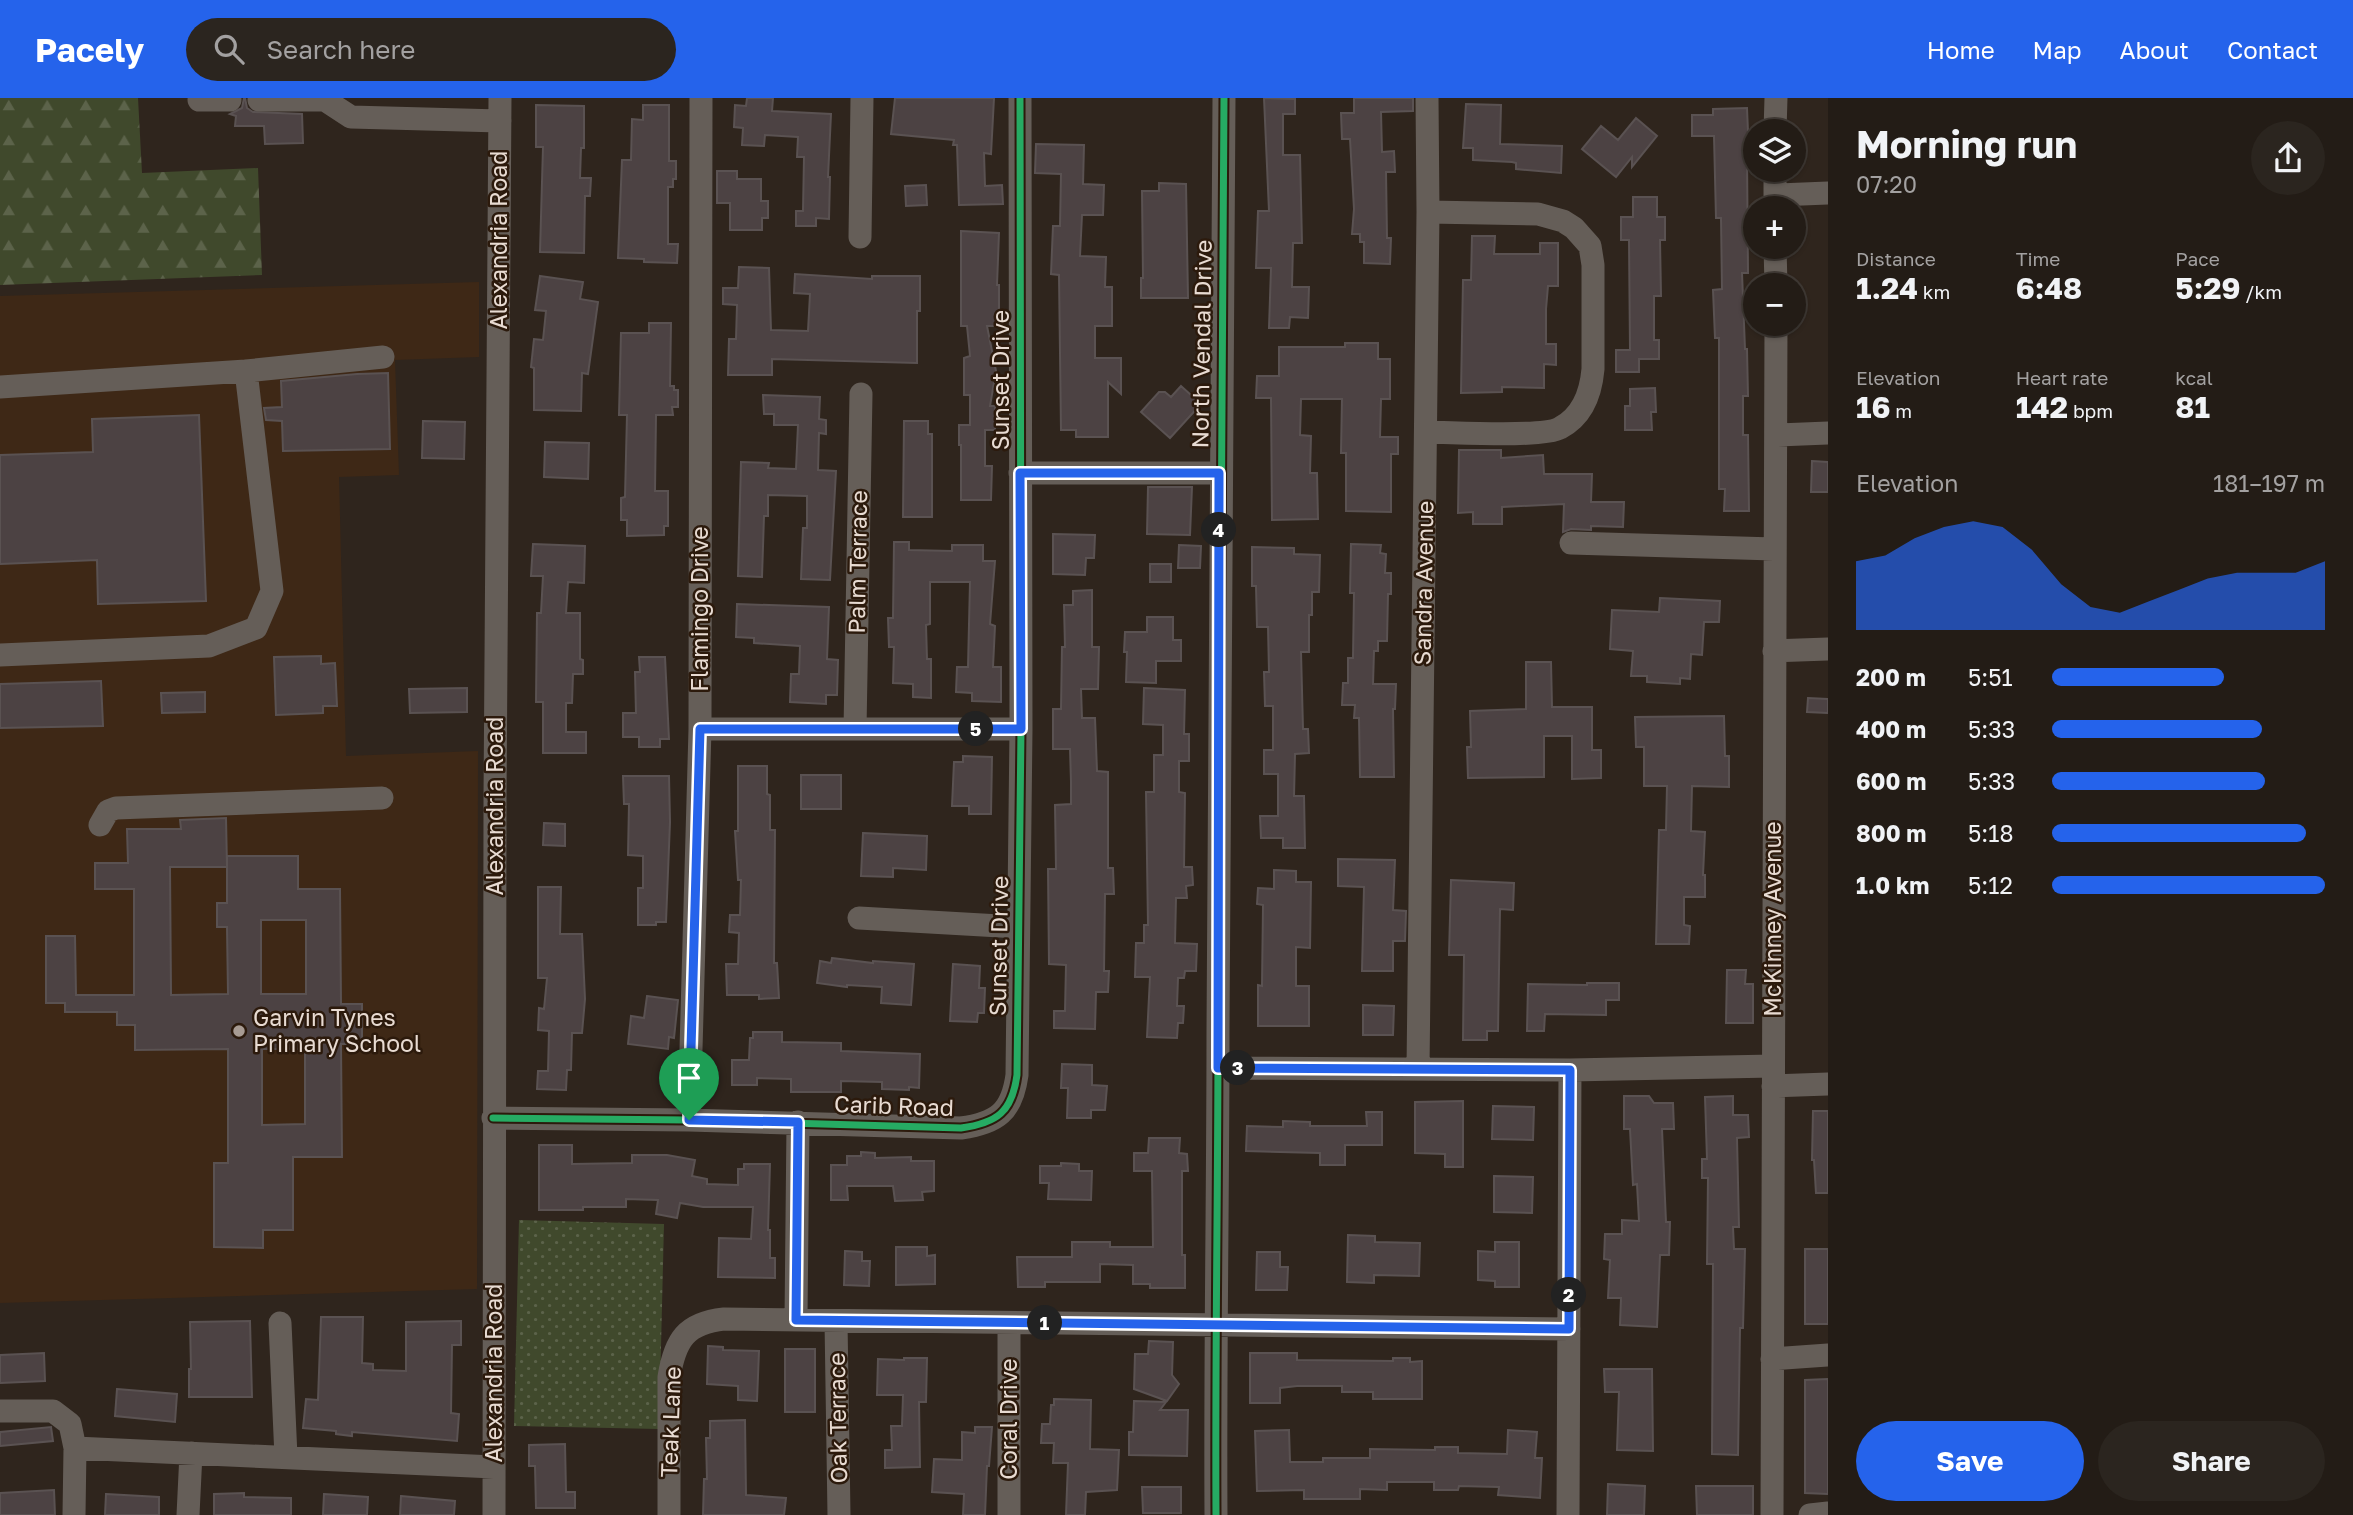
<!DOCTYPE html>
<meta charset="utf-8">
<style>
:root{--surface:#231c16;--page:#2b251f;--text:#f1f3f6;--muted:#a3a1a1;--line:#403a35;--accent:#2563eb}
body{margin:0;font-family:"Golos Text",sans-serif;background:var(--page);color:var(--text);height:100vh;display:flex;flex-direction:column;font-size:26px;white-space:nowrap}
*{box-sizing:border-box;margin:0}
p{font-size:23px;color:var(--muted)}
.icon{flex:none;width:38px;height:38px;fill:none;stroke:currentColor;stroke-width:2;stroke-linecap:round;stroke-linejoin:round}
.map{position:relative;flex:1;overflow:hidden}
.sheet{display:flex;flex-direction:column;background:var(--surface);width:525px}
.sheet>*{flex:none}
.fabs{position:absolute;left:1743px;top:21px;display:grid;gap:14px}
.fabs a{display:grid;place-items:center;width:63px;height:63px;border-radius:50%;background:var(--surface);box-shadow:0 2px 5px #0004,0 0 0 2px var(--line);font-size:35px}
.pin{position:absolute;display:grid;place-items:center;width:60px;height:60px;color:#fff;margin:-72px -30px;border-radius:50% 50% 50% 0;rotate:-45deg;box-shadow:0 0 7px #0007}
.pin .icon{rotate:45deg}
.km{position:absolute;width:35px;height:35px;margin:-18px;border-radius:50%;background:#222;color:#fff;font-size:19px;line-height:35px;text-align:center}
.round{display:grid;place-items:center;flex:none;width:74px;height:74px;border-radius:37px;background:var(--page)}
.summary{display:flex;align-items:center;justify-content:space-between;height:119px;padding:0 28px}
h1{font-size:38px;font-weight:700;line-height:52px}
.metrics{display:grid;grid-template-columns:repeat(3,1fr);gap:10px;height:119px;padding:7px 28px}
.metrics div{display:grid;align-content:center}
.metrics b{font-size:30px;font-weight:700}
.metrics small{font-size:19px;font-weight:400}
.metrics p{font-size:19px}
.chart{height:196px;padding:14px 28px}
.chart p{display:flex;justify-content:space-between}
.chart svg{width:100%;height:126px;margin-top:7px;fill:var(--accent);opacity:.7}
.primary-button{display:flex;gap:14px;margin-top:auto;padding:14px 28px}
.primary-button a{flex:1;height:80px;border-radius:42px;background:var(--accent);color:#fff;font-size:28px;font-weight:700;line-height:80px;text-align:center}
.primary-button a+a{background:var(--page);color:var(--text)}
ul{padding:0 28px;list-style:none;font-size:23px}
li{display:grid;grid-template-columns:112px 84px 1fr;align-items:center;height:52px}
li i{height:18px;border-radius:9px;background:var(--accent)}
header{display:flex;align-items:center;gap:42px;box-sizing:border-box;height:98px;padding:0 35px;background:var(--accent);color:#fff}
header strong{font-size:33px}
nav{display:flex;gap:38px;margin-inline-start:auto;font-size:24px}
.search{width:490px;height:63px;background:var(--page);display:flex;align-items:center;gap:18px;box-sizing:border-box;padding:0 24px;border-radius:38px;color:var(--muted);font-size:26px}
main{display:flex;flex:1;min-height:0}
.map>svg:first-child{display:block}
</style>
<header>
<strong>Pacely</strong>
<div class="search"><svg class="icon" aria-label="search" viewBox="0 0 24 24"><circle cx="10" cy="10" r="6"/><path d="M15 15l6 6"/></svg>Search here</div>
<nav><a>Home</a><a>Map</a><a>About</a><a>Contact</a></nav>
</header>
<main>
<div class="map">
<svg width="1828" height="1417" viewBox="0 0 1828 1417">
<defs>
<pattern id="forest-firs" width="22" height="20" patternUnits="userSpaceOnUse" patternTransform="scale(1.75)"><rect width="22" height="20" fill="#40492c"/><path d="M5 1l3.5 6h-7zM16 11l3.5 6h-7z" fill="#5c634a"/></pattern>
<pattern id="park-dots" width="8" height="8" patternUnits="userSpaceOnUse" patternTransform="scale(1.75)"><rect width="8" height="8" fill="#40492c"/><path d="M2 2h.1M6 6h.1" fill="none" stroke="#5c634a" stroke-width="1.8" stroke-linecap="round"/></pattern>
</defs>
<rect width="100%" height="100%" fill="#2f251d"/>
<path fill="#3e2816" d="M479,184v75l-84,3 4,115 -60,2 7,279 132,-5 -1,538 -477,14v-1007z"/>
<path fill="url(#forest-firs)" d="M0,0h138l4,75 116,-5 4,107 -262,10z"/>
<path fill="url(#park-dots)" d="M519,1122l145,4 -5,205 -145,-3z"/>
<path fill="#4c4243" stroke="#5a5252" stroke-width="2" fill-rule="evenodd" d="M244,0h1l2,10 6,4 49,2 1,29 -38,1 -1,-18h-29l1,-10 -6,-2 12,-6z
M747,0h26l-1,13 59,3 -3,63h2l-1,42 -13,-1v8h-20v-15h7l1,-54h-7l1,-20 -33,-2 -1,11 -22,-1 1,-17 -9,-1 1,-22 11,1z
M895,0h99l-3,56 -7,-1 1,33 17,-1 1,19 -44,1 -2,-60h-4l1,-5 -63,-6z
M1264,0l31,1v15h-12v41h17l2,88h-9l-1,44h17l-1,31 -18,-1 -1,11h-20l2,-60h-15l2,-57h11z
M1354,0h59v13l-32,1 1,40 12,-1 1,21h-9l1,66h4l-1,26 -26,-1v-21h-4v-8h-8l2,-25 -4,-70h-8l-1,-26h13z
M1466,6l35,1 -1,39 62,2 -1,27 -45,-4v-6l-4,-1 -39,-2v-12h-10z
M536,7l48,1v42h-3l-1,30h11l-1,18h-5l-1,57 -44,-1 3,-105h-7z
M643,7h26v56h7v18h-3v8h-5v57h10l-1,19 -33,-1v-3l-26,-1 4,-98h9l1,-41 11,1z
M1747,10l2,48h-2l1,117h-6l3,76h2l1,47h-5v39h5l1,76h-25l1,-22h-6v-151h-4l-2,-48 9,-1 -1,-71h-5l-2,-82h-22v-21h21v-6z
M1636,20l21,18 -25,31v-10l-16,20 -34,-28 19,-23 17,14z
M1036,46l48,1 -1,39 21,1 -1,30h-21l-2,41 26,1 -1,30h7v39h-17v32h26v36l-13,-12v55h-32v-7h-15l-2,-155 -8,-1 2,-48h7l1,-52 -26,-1z
M717,73h20v8h24v22h7v17h-6v12h-32v-27h-13z
M1159,85l27,1 2,114h-47v-20h2l-1,-87h17z
M926,87l1,20 -21,1 -1,-20z
M1633,99h24v20h8v23h-5l1,56h-7v44h5v19h-20v13h-23v-22h14l-1,-110h-8v-23h12z
M961,133l38,2 -2,52h2v41h-12l9,45 -6,35h5v24h-10v36h7l-1,34h-30v-55h-2v-20h11v-30h-6v-37l6,-2 -3,-30h-6z
M1472,138h23l-1,18h46v-11h18v43h-10l-2,23v35h10v21l-12,-1v24l-42,-1v5l-41,1 2,-113h8z
M739,169l30,1 2,62 37,1 2,-37 -16,-1 1,-19 77,5v-3h48v35h-3v52l-145,-4v16h-44l1,-36h7l1,-34 -14,-1v-16h15z
M540,178l43,6 -3,17 18,3 -10,72 -6,-1 -1,38 -47,-1v-42l-3,-1 3,-28 9,1 3,-29 -11,-1z
M649,225h22l-1,63h4v4h4v17h-6l1,8h-17l-1,76h13v35h-4v9l-37,1v-16h-6v-22l4,-1 2,-82h-8l2,-82h28z
M1345,245h33v16h12v40h-9l-1,38h18v17h-7v58l-45,-1v-58h-5l1,-54h-41l-1,36 11,1 -1,37h7l1,46 -46,1 -1,-122h-15l1,-22h22v-29h66z
M388,275l2,76 -107,2 -1,-30 -16,-1 -2,-12 18,-1 -1,-26 76,-7z
M1181,288l20,18 -31,34 -29,-26 18,-20h6l6,5z
M1655,290l1,24h-5l1,18h-27v-24h5v-17z
M763,297l57,2 -1,22 7,1v14l-7,-1 -1,37 18,1 -6,109 -29,-1 2,-51h4v-32l-39,-1v21h-4l-2,61 -24,-1 3,-114 28,1 -1,5 28,1 2,-44h-24v-11h-10z
M199,317l7,186 -108,3 -1,-44 -97,4v-109l93,-3 -1,-33z
M423,323l42,1 -1,37 -42,-1z
M904,323h24v13h4v83h-29z
M545,344l44,1 -1,36 -44,-2z
M1459,352h42v8l42,-3 1,19h48l-1,28h33l-1,25 -32,-1v4l-20,-1 -8,3 1,-28 -62,3v17h-29v-12l-15,1z
M1812,363l16,1v30h-17z
M1148,389h44l-2,48 -43,-1z
M1053,436l42,1 -1,23h-8l-1,17 -32,-1z
M894,444h15v8l43,1v-6h31v16h12l-5,63 5,2 -2,41h8v35l-29,-1v-8l-16,-1 1,-25h11l2,-85h-40v42l-4,1 1,34h4v39l-18,-1v-13l-20,-1 1,-36h-5l-1,-29h5z
M533,446l52,2 -1,37 -16,-1 -2,31h14v46l3,1v14h-10l-1,29h-6v29h20v21h-43v-51h-7l1,-89h4l2,-37h-12z
M1351,446l30,1 -1,8 6,1 -1,19h6v21h-3l-1,47h-9v10h-4l-1,33h23l-1,25h-2l1,68h-34l-1,-59h-5l1,-13h-13l1,-22h5v-25h5l1,-65h-4z
M1179,447l22,1 -1,22h-22z
M1252,449l42,1v6l26,1 -1,37h-7v23h-3v37h-8l2,77h5l1,24 -14,1 -1,42h10l1,52h-22v-10h-22l-1,-22h18v-42h-14v-24h9v-44h-8l-1,-34h5l-1,-45h-11l-1,-41h-4z
M1150,466h21v18h-21z
M1092,492v57h7l-1,42h-17l1,29h13l2,53 11,1v96h5l1,26h-9l-1,77h5l-1,21h-12l-1,37 -41,-1v-17h11l1,-46 -17,-1 -1,-95h8l-1,-64 16,-1v-22l-1,-33h-17v-40h8l1,-62h3l-1,-42h9v-14z
M1660,500l60,3 -1,21h-15l-2,33 -11,-1 -1,25 -10,-1v6l-33,-2v-6h-16l2,-25 -23,-2 2,-39 47,2z
M737,506l92,3 -2,52 11,1 -1,35h-11v9l-36,-2 1,-28h8l1,-28 -46,-3v-5l-18,-1z
M1147,519h26v23h8v21h-25v22l-30,-1 1,-30h-3l1,-20h22z
M321,558v8l14,-1 2,43h-14v7l-47,2 -2,-58z
M639,559h26l4,82h-9v8h-21v-10h-16v-24h13l-1,-41h5z
M1526,564h25l1,45h40v43h9v28l-29,1v-43h-28v41l-76,1 -1,-31h4l-1,-36 56,-2z
M101,583l2,45 -103,2v-44z
M467,590v24l-57,1 -1,-24z
M1144,590l41,2 -1,44h5v27h-10v31l6,1 -1,74h8l1,18 -7,1 1,12h-11l-1,45 22,1 -1,27h-11l-1,7h-6l-1,28h7l-1,17h-5l-1,15 -30,-1 3,-60h-15l1,-34h8v-18h4l-2,-133h8v-37h9v-30l-20,-1z
M205,594v20l-43,1 -1,-20z
M1808,600l20,1v14l-21,-1z
M1724,618l1,40h4v31l-37,-1 -1,45 14,1 -2,43h2v22h-21v28l6,1 -1,18h-33l3,-114h7l1,-44h-23v-39h-8l-1,-30z
M963,658l29,1 -1,57h-22v-8h-17l2,-44h9z
M738,668h29v28l3,1v35h5l-1,133h3l2,35 -20,1v-4h-32l-1,-31h12l1,-31 -10,-1 1,-17h10l1,-35h-3l-3,-49h3z
M801,677h40v34h-40z
M623,678h46l1,46 -4,100h-10v3h-18v-37h5v-32l-15,-1 1,-51h-5z
M226,720l1,49v-11h71v33h42l1,115h21v40h-21l1,113h-49v73h-30v18l-49,-1v-84h14v-114l-93,1v-25h-18v-13h-52v-9h-19v-67h29l1,59h58v-106h-39v-26h33l-1,-34h54l-1,-9zM170,769h57v36h-10v24h10l1,67 -57,1zM261,822h45v74h-45zM262,951h43v75l-43,1z
M544,725l21,1v22l-22,-1z
M863,735l64,3 -1,34 -33,-2v9l-32,-1z
M1338,761l57,1 -2,50 13,1 -1,30h-12v30h-31l2,-84 -26,-1z
M1274,772l22,1v11h15l-1,66 -14,-1v39h13v40h-51v-41l4,1 1,-81 -6,-1 1,-16 16,1z
M1451,782l63,3 -1,27 -13,-1 -2,122h-11v9h-24l1,-85h-15z
M538,789h23l-1,47h22l3,65 -3,34h-10l-1,37h-4l-1,20 -29,-1 1,-18h10l1,-40 -11,-1 1,-22 5,1 3,-31h-9z
M832,860l41,5v-2l41,3 -3,41 -30,-2 1,-16 -35,-2v2l-30,-4 3,-22 11,2z
M953,866l27,2 -1,22h6l-1,25h-6l-1,9 -27,-1z
M1727,872h19l-1,14h8v39h-27z
M1587,885h32v17h-13v15l-61,-1 -1,17h-17l1,-47 59,1z
M647,898l31,4 -4,38 -5,-1 -1,12 -40,-5 3,-28 13,2z
M1363,907l31,1 -1,29h-30z
M753,934h29v10l59,1v8l79,3 -1,34 -10,-1v3l-27,-1v-7l-41,-1v11h-50v-13l-34,-1v7h-25v-25h17l1,-22h3z
M1062,966l30,1v20l15,1 -2,24h-14v8h-24l1,-30h-7z
M1624,998h25l5,7h19l1,26h-12l4,93h4l-1,33h-9l-3,72 -37,-2 1,-27h-13l2,-38 -6,-1 1,-25h17v-14l17,1 -2,-37 -4,1 -3,-56h-6z
M1733,998v19h15l1,22 -12,1 2,89h-6l1,22h11l-2,79h-3l-2,127 -26,-1 1,-190h-6l1,-86h-6v-19h5l-2,-62z
M1463,1003v66h-18v-13l-30,-1v-51z
M1493,1008l41,1 -1,33 -41,-1z
M1813,1013h15v82h-12l-2,-33h-2z
M1366,1014h16v33h-37v20h-25v-12l-74,-2 1,-25 36,1v-6l27,1v4h57z
M1149,1040h31l-1,15 8,1 1,17h-6v84h3v33h-35v-4h-17v-19l-33,-1v18h-55v5h-27l-1,-30h55v-15h38v5h43l-1,-76h-18v-18h14z
M539,1047h33v19l60,-1v-8h35l28,5 -3,16 15,3v5l31,1v-16h6v-5h26l-2,66h2v28h5v20l-57,-1 1,-39 32,1 2,-32h-50l-23,-4 -3,15 -21,-4 2,-14 -32,-1v8h-43v3h-44z
M861,1054l14,1v5l36,-1v4h23v30l-12,1 1,8 -28,1 -2,-15h-46l1,14h-17v-35h16v-9h14z
M1061,1065l18,1v7h13l-1,29 -43,-1 1,-16h-9v-17h21z
M1494,1078l39,1 -1,36 -38,-1z
M1348,1137l27,1v6l45,1 -1,33 -45,-1v8l-27,-1z
M1495,1144h24v45h-24v-6l-17,-1v-29l17,1z
M896,1149h31v9l8,-1v29l-39,1z
M1805,1151h23v75h-23z
M845,1153l17,1v9h8l-1,25 -25,-1z
M1257,1154h23v15h8l-1,23h-31z
M321,1219h42l-1,46 11,1v6l33,1v-49l55,-1v24h-9l-1,68 8,1 -2,27 -105,-9v4l-16,-2v-3l-33,-3 3,-29 12,1z
M250,1223l2,76h-63v-28h2l-1,-47z
M1149,1243l24,1 -1,33 7,9 -12,17 -33,-12 1,-35h13z
M708,1248l15,1v3l36,1 -2,50 -19,-1v-14l-31,-2z
M785,1251h30v63h-30z
M44,1255l1,28 -45,2v-28z
M1250,1255h47v7l96,1v-3h17v4l12,-1v38h-49v-7h-31v-6h-45l-17,2v15h-30z
M904,1260h23l-1,44h-7l1,65 -35,1v-18h7l-1,-24h11l1,-31h-26l1,-36 26,1z
M1604,1271h48l1,82 -36,-1 2,-58h-14z
M1828,1281v115l-23,-1v-113z
M117,1291l60,5 -2,28 -60,-6z
M1054,1301l37,1 -1,49 29,1 -2,40 -31,2 -1,23h-19l2,-52h-15l1,-20h-13l1,-19h8l1,-19h3z
M1134,1303l32,1 -6,8h28l-1,46 -58,-1v-23h4z
M745,1322l1,75 40,3 -2,17h-81l1,-36h3l-1,-41h4v-17z
M51,1329l2,14 -53,5v-14z
M975,1329h17l-3,39h-2l-2,49h-22l1,-21 -32,-2 2,-33 28,1v-28l13,1z
M1289,1332l1,32h33v-4h47v-9l65,1v-3h23v6l49,1 1,-24 29,2 -2,26h7l-2,40 -42,-3 1,-8 -40,-1 -1,4h-24v-8h-47v8l-27,-1v10h-56v-9l-47,1 -2,-60z
M565,1346l1,48h9v16h-39l-1,-42h-6v-21z
M1608,1386l37,2 -1,29h-37z
M1696,1388h57v29h-56z
M1142,1389h39v26h-38z
M54,1392l1,25h-55v-22z
M244,1395v4l47,1v17h-77v-21z
M106,1396l53,3v18h-54z
M324,1396l44,3 -1,18h-44z
M401,1398l54,5 -1,14h-54z"/>
<g fill="none" stroke-linecap="round" stroke-linejoin="round">
<path stroke="#655e58" stroke-width="23" d="M199,2h31
M259,2h66l26,17 149,4
M1775,33l1,-33
M1775,97l53,-2
M1775,110v-38
M860,139l2,-139
M1775,149l1,38
M246,273l137,-14
M0,289l246,-16 26,220 -16,37 -47,18 -209,9
M1426,334c26,0 116,6 134,-4 23,-12 31,-36 33,-59v-104l-3,-19 -16,-18 -11,-7 -25,-7 -110,-2
M1776,337l52,-2
M1020,375h199
M1571,445l203,6
M1774,553l54,-2
M700,631h321
M855,631l6,-335
M100,727l8,-14 8,-3 266,-10
M859,820l159,9
M1218,970l352,2 203,-4
M1418,971l10,-857 -1,-114
M1773,988l55,-2
M493,1020l196,2 272,8c36,-5 51,-16 56,-53l4,-346 -1,-631
M689,1022l11,-391 1,-631
M796,1222l2,-198
M836,1223l3,194
M280,1225l6,134
M1009,1225v192
M1772,1261l56,-4
M0,1313h53l17,13 5,24 -1,67
M75,1350l419,19
M188,1417l3,-62
M494,1417l1,-717 5,-700
M669,1417v-138c6,-37 17,-54 55,-58l845,10
M1216,1417c-1,-161 2,-323 2,-484 1,-311 2,-622 6,-933
M1568,1417l2,-445
M1772,1417l4,-1191
M1810,1417l18,-2"/>
<g stroke="#2c1a0c" stroke-width="11">
<path id="cycleway" d="M493,1020l196,2 272,8c36,-5 51,-16 56,-53l4,-346 -1,-631
M1216,1417c-1,-161 2,-323 2,-484 1,-311 2,-622 6,-933"/>
</g>
<use href="#cycleway" stroke="#26ab63" stroke-width="7"/>
</g>
<g fill="none" stroke-linecap="round" stroke-linejoin="round">
<g stroke="#fff" stroke-width="14">
<path id="route" d="M1020,375h199l-1,595 352,2 -1,259 -773,-9 2,-198 -109,-2 11,-391h321z"/>
</g>
<use href="#route" stroke="#2563eb" stroke-width="9"/>
</g>
<circle fill="#a79b93" stroke="#2c1a0c" stroke-width="2.5" cx="239" cy="933" r="7"/>
<g text-anchor="middle" stroke-width="5" stroke-linejoin="round" paint-order="stroke">
<g font-size="23" fill="#e8dbd2" stroke="#2c1a0c">
<text transform="translate(499 142) rotate(-90)" y="8">Alexandria Road</text>
<text transform="translate(1202 246) rotate(-89)" y="8">North Vendal Drive</text>
<text transform="translate(1001 282) rotate(-90)" y="8">Sunset Drive</text>
<text transform="translate(858 464) rotate(-89)" y="8">Palm Terrace</text>
<text transform="translate(1424 485) rotate(-89)" y="8">Sandra Avenue</text>
<text transform="translate(700 511) rotate(-90)" y="8">Flamingo Drive</text>
<text transform="translate(495 708) rotate(-90)" y="8">Alexandria Road</text>
<text transform="translate(1773 821) rotate(-90)" y="8">McKinney Avenue</text>
<text transform="translate(999 848) rotate(-89)" y="8">Sunset Drive</text>
<text transform="translate(894 1008) rotate(2)" y="8">Carib Road</text>
<text transform="translate(494 1275) rotate(-90)" y="8">Alexandria Road</text>
<text transform="translate(838 1320) rotate(-91)" y="8">Oak Terrace</text>
<text transform="translate(1009 1321) rotate(-90)" y="8">Coral Drive</text>
<text transform="translate(671 1324) rotate(-88)" y="8">Teak Lane</text>
</g>
<g font-size="23" fill="#e8dbd2" stroke="#2c1a0c" text-anchor="start">
<text x="253" y="928">Garvin Tynes<tspan x="253" dy="26">Primary School</tspan></text>
</g>
</g>
</svg>
<div class="fabs">
<a><svg class="icon" aria-label="layers" viewBox="0 0 24 24"><path d="M12 4l9 5-9 5-9-5zM3 14l9 5 9-5"/></svg></a>
<a>+</a>
<a>−</a>
</div>
<div class="pin" style="left:689px;top:1022px;background:#1e9e55"><svg class="icon" aria-label="arrive" viewBox="0 0 24 24"><path d="M6 21V4h12l-3 4 3 4H6"/></svg></div>
<b class="km" style="left:1045px;top:1225px">1</b>
<b class="km" style="left:1569px;top:1197px">2</b>
<b class="km" style="left:1238px;top:970px">3</b>
<b class="km" style="left:1219px;top:432px">4</b>
<b class="km" style="left:976px;top:631px">5</b>
</div>
<section class="sheet">
<div class="summary"><div><h1>Morning run</h1><p>07:20</p></div><a class="round"><svg class="icon" aria-label="share" viewBox="0 0 24 24"><path d="M12 15V3M7 8l5-5 5 5M5 13v7h14v-7"/></svg></a></div>
<div class="metrics">
<div><p>Distance</p><b>1.24<small> km</small></b></div>
<div><p>Time</p><b>6:48</b></div>
<div><p>Pace</p><b>5:29<small> /km</small></b></div>
</div>
<div class="metrics">
<div><p>Elevation</p><b>16<small> m</small></b></div>
<div><p>Heart rate</p><b>142<small> bpm</small></b></div>
<div><p>kcal</p><b>81</b></div>
</div>
<div class="chart"><p><span>Elevation</span>181–197 m</p>
<svg viewBox="0 0 160 44" preserveAspectRatio="none"><path d="M0 44V20L10 18L20 12L30 8L40 6L50 8L60 16L70 28L80 36L90 38L100 34L110 30L120 26L130 24L140 24L150 24L160 20V44z"/></svg>
</div>
<ul>
<li><b>200 m</b>5:51<i style="width:63%"></i></li>
<li><b>400 m</b>5:33<i style="width:77%"></i></li>
<li><b>600 m</b>5:33<i style="width:78%"></i></li>
<li><b>800 m</b>5:18<i style="width:93%"></i></li>
<li><b>1.0 km</b>5:12<i style="width:100%"></i></li>
</ul>
<div class="primary-button"><a>Save</a><a>Share</a></div>
</section>
</main>
